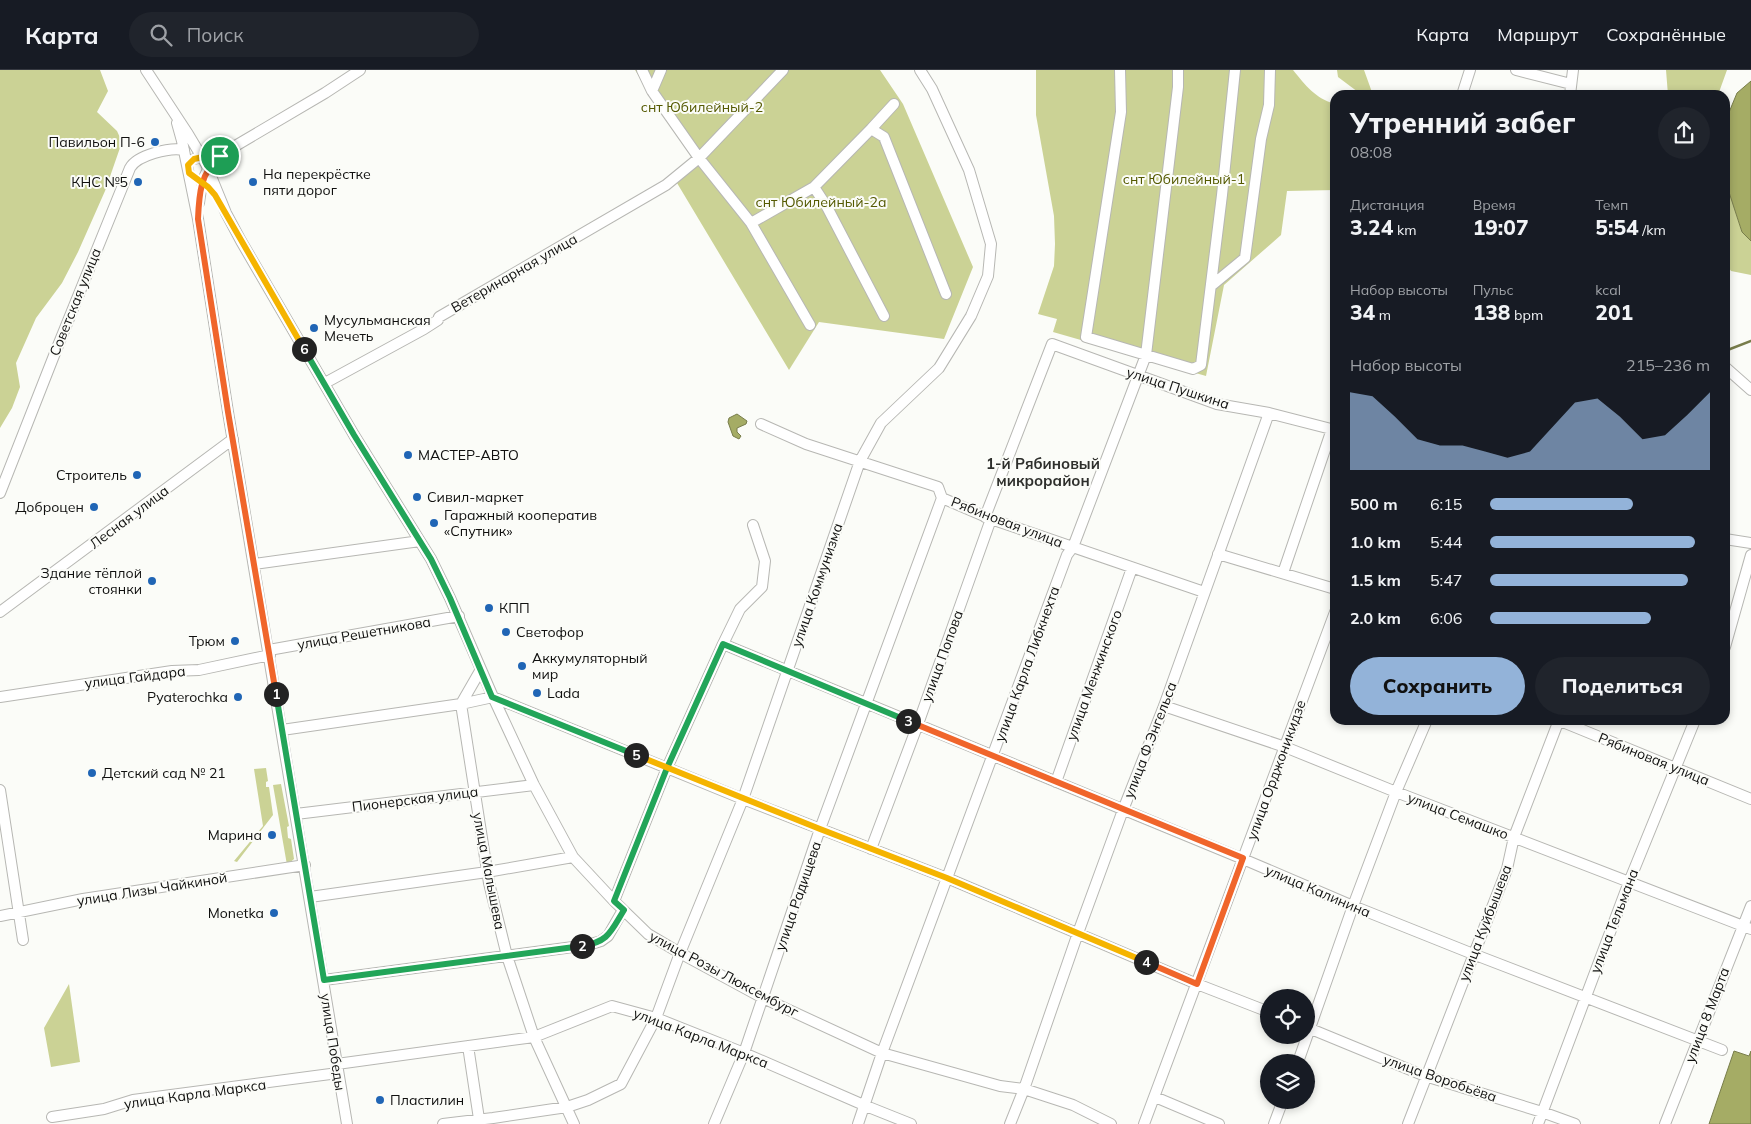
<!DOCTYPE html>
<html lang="ru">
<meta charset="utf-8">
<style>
:root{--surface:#171b24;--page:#20242c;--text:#f1f3f6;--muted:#9ea1a6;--line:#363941;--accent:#93b3d9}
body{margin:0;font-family:Mulish,sans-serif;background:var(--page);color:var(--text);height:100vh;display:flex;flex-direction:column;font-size:19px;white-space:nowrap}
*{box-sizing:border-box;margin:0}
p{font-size:16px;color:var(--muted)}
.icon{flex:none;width:28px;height:28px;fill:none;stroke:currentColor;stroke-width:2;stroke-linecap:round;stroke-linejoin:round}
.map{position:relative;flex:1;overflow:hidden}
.panel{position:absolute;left:1330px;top:20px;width:400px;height:635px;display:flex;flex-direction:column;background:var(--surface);border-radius:15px;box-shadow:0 2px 8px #0003}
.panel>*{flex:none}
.controls{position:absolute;left:1260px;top:919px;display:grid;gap:10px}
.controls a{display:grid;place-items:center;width:55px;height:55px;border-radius:50%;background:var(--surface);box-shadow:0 2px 8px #0003;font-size:25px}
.pin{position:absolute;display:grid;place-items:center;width:42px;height:42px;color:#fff;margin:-21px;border:2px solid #fff;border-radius:50%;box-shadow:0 1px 5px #0007}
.km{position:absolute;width:25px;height:25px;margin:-12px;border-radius:50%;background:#222;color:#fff;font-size:14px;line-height:25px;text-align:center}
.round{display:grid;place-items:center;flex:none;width:52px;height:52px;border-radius:26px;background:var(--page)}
.head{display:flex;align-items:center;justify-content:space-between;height:85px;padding:0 20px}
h1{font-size:28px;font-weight:800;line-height:38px}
.figures{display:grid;grid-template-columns:repeat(3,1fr);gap:8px;height:85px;padding:5px 20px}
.figures div{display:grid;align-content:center}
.figures b{font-size:21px;font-weight:800}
.figures small{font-size:14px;font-weight:400}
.figures p{font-size:14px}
.chart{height:140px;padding:10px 20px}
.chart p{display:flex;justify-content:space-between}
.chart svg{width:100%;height:90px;margin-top:5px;fill:var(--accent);opacity:.7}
.action{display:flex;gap:10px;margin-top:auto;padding:10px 20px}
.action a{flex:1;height:58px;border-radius:30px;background:var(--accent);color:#111;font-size:20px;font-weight:800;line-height:58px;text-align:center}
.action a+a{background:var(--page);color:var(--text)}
ul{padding:0 20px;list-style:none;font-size:16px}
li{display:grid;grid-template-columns:80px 60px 1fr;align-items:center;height:38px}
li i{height:12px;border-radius:6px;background:var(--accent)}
header{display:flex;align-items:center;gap:30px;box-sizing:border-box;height:70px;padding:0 25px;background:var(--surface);border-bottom:1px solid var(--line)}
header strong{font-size:24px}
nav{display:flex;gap:28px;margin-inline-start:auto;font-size:18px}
.search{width:350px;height:45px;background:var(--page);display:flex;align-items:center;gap:12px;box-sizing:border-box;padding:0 18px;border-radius:28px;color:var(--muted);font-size:19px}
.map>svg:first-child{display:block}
</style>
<header>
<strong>Карта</strong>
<div class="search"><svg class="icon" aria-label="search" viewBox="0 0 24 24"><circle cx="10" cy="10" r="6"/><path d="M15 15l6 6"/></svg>Поиск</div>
<nav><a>Карта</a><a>Маршрут</a><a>Сохранённые</a></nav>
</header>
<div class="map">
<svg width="1751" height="1054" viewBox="0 0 1751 1054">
<rect width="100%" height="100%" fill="#fbfcf8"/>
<path fill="#cbd295" d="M0,0h100l8,21 -11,21 20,19 5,11 -17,49 -27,61 -16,31 -26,35 -20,45 4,24 -8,21 -12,20z
M635,0h245l23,34 70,163 -29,72 -125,-17 -30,48 -112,-187 19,-19z
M1036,0h257c13,16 22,28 42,34v86l-48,1 -6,44 -57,50 -18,91 -153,-44 4,-13 -19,-5 16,-48 1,-22 -1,-28 -18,-101z
M1337,0h27l9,25h-11l-24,-18z
M1666,0h61l-9,25h-50z
M1725,110l17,52 9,9v34l-20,-4 -6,-9z
M266,698l2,13 -2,1v5h3l4,28 -36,47 -3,-1 29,-35 -9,-57z
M281,714l8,42 -2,1 1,11 3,1 3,20 -7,6 -14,-80z
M69,914l11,78 -29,5 -7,-39z"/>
<path fill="#a5ac65" stroke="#787d4b" d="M1751,11v160l-9,-9 -17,-52v-58l12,-29z
M737,344l10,7 -1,3 -9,4v4l4,4 -2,3 -6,-3 -5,-14 1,-4z
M1734,981l15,5 2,-5v73h-42z"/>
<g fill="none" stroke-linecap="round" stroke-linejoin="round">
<path stroke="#787d4b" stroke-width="2.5" d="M1725,281l26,-10"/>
<g stroke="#b7b7b3" stroke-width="12">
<path id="minor" d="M146,0l42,64 18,30 20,49 15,28 113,194 77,124 19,39 43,99 41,88 39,72 41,44 34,33 32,19 83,45 119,55 118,33 24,3 49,16 38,19
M642,0l10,21 47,67 52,65 59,102
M1120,0l1,42 -35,225 107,32 8,-4 21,-170 13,-125
M1516,0l55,14
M652,21l9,-21
M1462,25l8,-25
M1570,25l3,-25
M177,53l5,18 16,78 30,193 119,712
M871,59l13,8 62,157
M194,89l31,-7 100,-59 35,-23
M814,117l13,20 57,109
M199,133l3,-21 7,-15
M751,153l63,-36 57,-58 23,-25
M1211,216l34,-28 16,-119 8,-34 1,-35
M1725,297l26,23
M325,313l99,-54 14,-9 1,-3 227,-132 33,-27 84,-88
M761,354l45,20 132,43 4,11 49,21 213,73
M0,423l55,-140 75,-185c7,-13 40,-21 54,-18
M985,447l67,-173 165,60 52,9 66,17
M1725,469l26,4
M1218,484l117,35
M254,494l166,-23
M1283,503l49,-144
M0,542l233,-173
M723,574l520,215 110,47 120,48 249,96
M1725,577l26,-92
M269,580l190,-34
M480,601l-19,33 28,179 18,73 27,81 40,87
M0,627l172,-26 27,-1 71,-15
M1164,636l121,41 111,45 355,137
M1558,650l193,79
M282,660l179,-26 32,-7 250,102 204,79 250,106 72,28
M1056,712l76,-214
M0,720l23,150
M296,744l238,-29
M871,779l47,-125 73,-205
M310,827l177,-25 86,-15
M614,831l53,-133 56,-124 17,-35 22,-22 3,-26 -12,-36
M0,846l83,-17 222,-34
M324,910l264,-35 13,-4 7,-5 15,-26
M1306,957l119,49 117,36 33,12
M468,976l11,73
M1298,992l55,-156 43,-114 31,-72
M337,994l197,-27 78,-31 44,12 88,35 122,53 45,18
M1155,1027l64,27
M52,1047l52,-8 29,-9 205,-27
M443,1054l50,-6 74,-11 21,-7 33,-16 35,-66 24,-65 63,-154 117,-338 21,-38 58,-55 32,-52 17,-40 3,-32 -22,-74 -37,-81 -12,-19
M714,1054l30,-71 76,-224 122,-331
M858,1054l24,-71 185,-498 6,-8 73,-192 32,-268v-17
M1010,1054l14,-35 54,-156 45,-123 41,-104 105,-293
M1144,1054l191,-512
M1274,1054l9,-24
M1408,1054l99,-255 7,-32 45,-117
M1538,1054l91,-242 66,-162
M1665,1054l86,-218"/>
</g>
<use href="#minor" stroke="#fff" stroke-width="10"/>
</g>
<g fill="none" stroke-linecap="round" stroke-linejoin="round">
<g stroke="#fff" stroke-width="10">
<path id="split-1" d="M220,86c-20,17 -21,39 -22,63l30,193 48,282"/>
</g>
<g stroke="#fff" stroke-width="10">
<path id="split-2" d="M276,624l48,286 258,-34"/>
</g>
<g stroke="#fff" stroke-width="10">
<path id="split-3" d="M582,876c27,-4 29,-15 42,-36l-10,-9 53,-133 56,-124 185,77"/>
</g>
<g stroke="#fff" stroke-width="10">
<path id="split-4" d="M908,651l335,137 -46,126 -51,-22"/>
</g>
<g stroke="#fff" stroke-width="10">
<path id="split-5" d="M636,685l184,74 127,49 199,84"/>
</g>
<g stroke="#fff" stroke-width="10">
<path id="split-6" d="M304,279l50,86 77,124 19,39 42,99 144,58"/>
</g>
<g stroke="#fff" stroke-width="10">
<path id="split-7" d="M220,86l5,-4 -31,7 -6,6 1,8 19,14 7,8 89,154"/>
</g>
<use href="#split-1" stroke="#f0652b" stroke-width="6"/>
<use href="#split-2" stroke="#22a559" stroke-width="6"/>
<use href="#split-3" stroke="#22a559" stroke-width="6"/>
<use href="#split-4" stroke="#f0652b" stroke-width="6"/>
<use href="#split-5" stroke="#f5b400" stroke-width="6"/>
<use href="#split-6" stroke="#22a559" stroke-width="6"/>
<use href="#split-7" stroke="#f5b400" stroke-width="6"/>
</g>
<g fill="#2065b5" stroke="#fbfcf8" stroke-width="2">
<circle cx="155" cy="72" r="5"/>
<circle cx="138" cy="112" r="5"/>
<circle cx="253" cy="112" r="5"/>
<circle cx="314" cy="258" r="5"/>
<circle cx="408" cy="385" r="5"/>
<circle cx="137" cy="405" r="5"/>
<circle cx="417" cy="427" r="5"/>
<circle cx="94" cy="437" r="5"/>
<circle cx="434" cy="453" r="5"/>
<circle cx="152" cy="511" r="5"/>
<circle cx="489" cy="538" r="5"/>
<circle cx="506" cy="562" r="5"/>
<circle cx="235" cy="571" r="5"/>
<circle cx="522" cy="596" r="5"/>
<circle cx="537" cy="623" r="5"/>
<circle cx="238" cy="627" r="5"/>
<circle cx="92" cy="703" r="5"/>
<circle cx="272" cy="765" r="5"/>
<circle cx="274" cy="843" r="5"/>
<circle cx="380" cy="1030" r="5"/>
</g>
<g text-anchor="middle" stroke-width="4" stroke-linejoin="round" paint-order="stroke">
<g font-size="14" fill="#545901" stroke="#fbfcf8">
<text x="702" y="42">снт Юбилейный-2</text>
<text x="1184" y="114">снт Юбилейный-1</text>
<text x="821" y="137">снт Юбилейный-2а</text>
</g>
<g font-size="14" fill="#10100f" stroke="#fbfcf8" text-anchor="start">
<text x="145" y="77" text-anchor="end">Павильон П-6</text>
<text x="263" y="109">На перекрёстке<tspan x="263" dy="16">пяти дорог</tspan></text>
<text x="128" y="117" text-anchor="end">КНС №5</text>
<text x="324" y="255">Мусульманская<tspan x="324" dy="16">Мечеть</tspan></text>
<text x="418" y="390">МАСТЕР-АВТО</text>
<text x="127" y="410" text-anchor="end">Строитель</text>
<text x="427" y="432">Сивил-маркет</text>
<text x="84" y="442" text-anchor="end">Доброцен</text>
<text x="444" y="450">Гаражный кооператив<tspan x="444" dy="16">«Спутник»</tspan></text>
<text x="142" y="508" text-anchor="end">Здание тёплой<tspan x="142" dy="16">стоянки</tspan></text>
<text x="499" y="543">КПП</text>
<text x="516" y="567">Светофор</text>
<text x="225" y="576" text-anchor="end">Трюм</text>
<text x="532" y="593">Аккумуляторный<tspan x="532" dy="16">мир</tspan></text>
<text x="547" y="628">Lada</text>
<text x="228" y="632" text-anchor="end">Pyaterochka</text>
<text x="102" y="708">Детский сад № 21</text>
<text x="262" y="770" text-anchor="end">Марина</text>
<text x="264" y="848" text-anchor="end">Monetka</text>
<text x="390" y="1035">Пластилин</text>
</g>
<g font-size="14" fill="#10100f" stroke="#fbfcf8">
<text transform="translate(514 203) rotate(-30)" y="5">Ветеринарная улица</text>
<text transform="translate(75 232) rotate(-68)" y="5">Советская улица</text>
<text transform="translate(1178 318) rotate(18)" y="5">улица Пушкина</text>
<text transform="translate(129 447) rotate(-37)" y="5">Лесная улица</text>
<text transform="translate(1007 452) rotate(21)" y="5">Рябиновая улица</text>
<text transform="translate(817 515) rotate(-71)" y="5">улица Коммунизма</text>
<text transform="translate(364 563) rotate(-10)" y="5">улица Решетникова</text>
<text transform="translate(942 586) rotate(-70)" y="5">улица Попова</text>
<text transform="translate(1027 594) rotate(-70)" y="5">улица Карла Либкнехта</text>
<text transform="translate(1094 605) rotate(-70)" y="5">улица Менжинского</text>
<text transform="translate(135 607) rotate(-7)" y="5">улица Гайдара</text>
<text transform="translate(1150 670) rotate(-69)" y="5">улица Ф.Энгельса</text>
<text transform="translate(1654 689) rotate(22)" y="5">Рябиновая улица</text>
<text transform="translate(1276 700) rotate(-70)" y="5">улица Орджоникидзе</text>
<text transform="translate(415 729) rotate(-7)" y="5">Пионерская улица</text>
<text transform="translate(1458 746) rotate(21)" y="5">улица Семашко</text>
<text transform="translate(489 801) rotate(79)" y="5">улица Малышева</text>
<text transform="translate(152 819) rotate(-9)" y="5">улица Лизы Чайкиной</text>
<text transform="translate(1318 821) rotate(23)" y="5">улица Калинина</text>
<text transform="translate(798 826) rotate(-71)" y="5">улица Радищева</text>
<text transform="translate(1614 851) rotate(-69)" y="5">улица Тельмана</text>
<text transform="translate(1485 853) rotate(-69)" y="5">улица Куйбышева</text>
<text transform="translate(724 904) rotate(28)" y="5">улица Розы Люксембург</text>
<text transform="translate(1707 945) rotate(-69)" y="5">улица 8 Марта</text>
<text transform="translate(701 968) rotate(21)" y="5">улица Карла Маркса</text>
<text transform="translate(333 972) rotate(81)" y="5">улица Победы</text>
<text transform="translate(1440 1008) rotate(19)" y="5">улица Воробьёва</text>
<text transform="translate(195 1024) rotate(-8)" y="5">улица Карла Маркса</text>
</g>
<g font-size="15" font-weight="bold" fill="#2e2f2c" stroke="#fbfcf8">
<text x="1043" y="399">1-й Рябиновый<tspan x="1043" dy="17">микрорайон</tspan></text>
</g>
</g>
</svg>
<div class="controls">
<a><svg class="icon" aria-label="locate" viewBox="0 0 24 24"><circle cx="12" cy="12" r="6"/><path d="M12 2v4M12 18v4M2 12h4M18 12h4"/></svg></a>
<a><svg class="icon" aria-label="layers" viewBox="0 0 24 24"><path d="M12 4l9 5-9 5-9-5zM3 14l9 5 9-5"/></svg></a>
</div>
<div class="pin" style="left:220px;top:86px;background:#1e9e55"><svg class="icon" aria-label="arrive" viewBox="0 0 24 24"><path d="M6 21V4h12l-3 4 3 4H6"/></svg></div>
<b class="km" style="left:276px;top:624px">1</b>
<b class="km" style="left:582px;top:876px">2</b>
<b class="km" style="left:908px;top:651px">3</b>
<b class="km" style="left:1146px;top:892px">4</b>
<b class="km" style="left:636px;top:685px">5</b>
<b class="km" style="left:304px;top:279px">6</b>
<section class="panel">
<div class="head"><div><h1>Утренний забег</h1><p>08:08</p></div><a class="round"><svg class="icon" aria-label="share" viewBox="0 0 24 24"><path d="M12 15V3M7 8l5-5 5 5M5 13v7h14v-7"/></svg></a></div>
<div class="figures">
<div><p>Дистанция</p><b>3.24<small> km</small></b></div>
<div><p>Время</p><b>19:07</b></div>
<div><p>Темп</p><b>5:54<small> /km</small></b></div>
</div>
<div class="figures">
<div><p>Набор высоты</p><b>34<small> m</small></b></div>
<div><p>Пульс</p><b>138<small> bpm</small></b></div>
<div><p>kcal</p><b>201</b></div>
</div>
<div class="chart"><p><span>Набор высоты</span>215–236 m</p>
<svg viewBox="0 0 160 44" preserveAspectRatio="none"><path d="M0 44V6L10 8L20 18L30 29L40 32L50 32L60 35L70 38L80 35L90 23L100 11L110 9L120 18L130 29L140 27L150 17L160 6V44z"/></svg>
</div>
<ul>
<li><b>500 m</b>6:15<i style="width:65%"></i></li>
<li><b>1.0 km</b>5:44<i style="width:93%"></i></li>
<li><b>1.5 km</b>5:47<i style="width:90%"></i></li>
<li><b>2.0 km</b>6:06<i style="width:73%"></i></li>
</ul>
<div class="action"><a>Сохранить</a><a>Поделиться</a></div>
</section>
</div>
